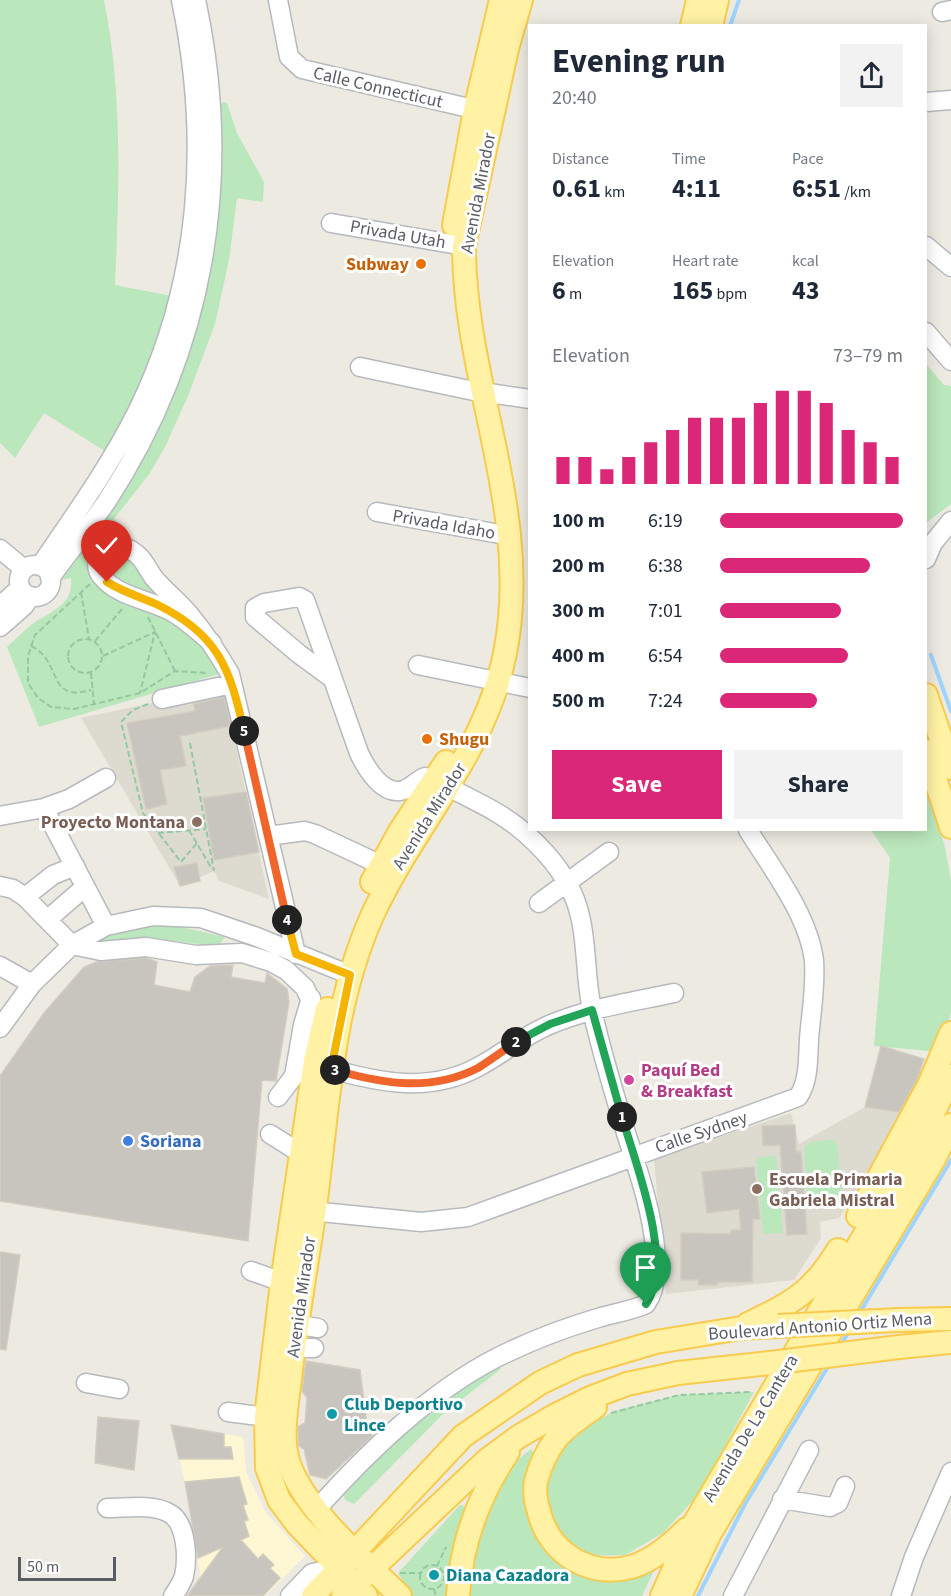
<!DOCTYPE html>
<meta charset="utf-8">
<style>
:root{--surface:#fff;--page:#f2f2f3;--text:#1f2937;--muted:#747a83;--accent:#db2777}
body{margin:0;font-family:"Source Sans 3",sans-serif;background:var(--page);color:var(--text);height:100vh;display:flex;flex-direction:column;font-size:22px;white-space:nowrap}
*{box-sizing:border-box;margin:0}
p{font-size:20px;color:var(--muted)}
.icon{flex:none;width:33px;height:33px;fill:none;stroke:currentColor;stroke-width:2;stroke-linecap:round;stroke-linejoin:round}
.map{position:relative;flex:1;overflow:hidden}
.drawer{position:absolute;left:528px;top:24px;width:399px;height:807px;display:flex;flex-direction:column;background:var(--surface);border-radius:0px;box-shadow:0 3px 15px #0003}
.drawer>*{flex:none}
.scale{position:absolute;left:18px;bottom:15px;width:98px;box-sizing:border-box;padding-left:6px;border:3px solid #595d63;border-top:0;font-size:16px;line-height:21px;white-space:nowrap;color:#595d63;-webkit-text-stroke:4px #fff;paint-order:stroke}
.pin{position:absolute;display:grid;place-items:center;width:51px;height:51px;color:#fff;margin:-62px -26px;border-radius:50% 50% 50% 0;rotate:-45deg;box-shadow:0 0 6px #0007}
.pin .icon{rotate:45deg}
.km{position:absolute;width:30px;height:30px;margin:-15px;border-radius:50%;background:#222;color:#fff;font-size:16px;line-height:30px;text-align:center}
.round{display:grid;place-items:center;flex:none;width:63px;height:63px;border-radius:0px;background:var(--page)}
.head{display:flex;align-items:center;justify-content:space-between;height:102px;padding:0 24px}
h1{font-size:33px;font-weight:700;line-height:45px}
.stats{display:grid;grid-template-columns:repeat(3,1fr);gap:9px;height:102px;padding:6px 24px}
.stats div{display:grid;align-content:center}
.stats b{font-size:26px;font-weight:700}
.stats small{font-size:16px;font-weight:400}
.stats p{font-size:16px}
.chart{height:168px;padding:12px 24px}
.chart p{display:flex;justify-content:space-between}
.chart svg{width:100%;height:108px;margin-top:6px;stroke:var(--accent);stroke-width:6}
.action{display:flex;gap:12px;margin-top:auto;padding:12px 24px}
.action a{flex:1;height:69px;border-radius:0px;background:var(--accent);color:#fff;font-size:24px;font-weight:700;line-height:69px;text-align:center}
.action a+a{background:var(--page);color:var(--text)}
ul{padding:0 24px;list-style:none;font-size:20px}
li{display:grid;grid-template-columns:96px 72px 1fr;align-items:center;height:45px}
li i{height:15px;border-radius:8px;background:var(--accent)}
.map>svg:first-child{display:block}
</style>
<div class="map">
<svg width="951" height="1596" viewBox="0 0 951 1596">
<rect width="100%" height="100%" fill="#edebe1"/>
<path fill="#fff6d4" d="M171,1425l72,12 3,34 20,42 39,43 -40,40h-78l14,-18 -16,-96z"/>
<path fill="#dddad0" d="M223,688l46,211 -50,-18 -5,-10 -34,15 -99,-168z
M881,1046l43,13 -16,55 -69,104 -19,4 1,16 -27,42 -128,14 -12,-135 137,-46 8,31 66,-37z"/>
<path fill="#bbe7bc" d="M0,0h104c19,93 15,191 11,285l67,13 -66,160 -72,-45 -29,45 -15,-15z
M223,102l4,1 10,30 27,49 -1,20 -26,-4 -8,62 -14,64 -27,72 -23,51 -15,26 -36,46 25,28 -19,-6 -25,38 8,12 54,17 45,36 17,30 -180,53 -32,-80c10,-9 21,-21 33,-28 18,-11 33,-17 31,-41l-19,4 98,-154 62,-319z
M926,364l18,21 7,1v118l-25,19z
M114,550l18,3 78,85 -107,-65 2,-13z
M926,784l19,63 6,34v131l-12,40 -65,-6 16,-188 -19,-28h55z
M173,925l52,12 -5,7 -6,2 -64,-8 -49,6 -4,-3c25,-13 49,-15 76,-16z
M834,1139l4,8 4,54 -5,3 -25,3 -5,-7 -3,-53 7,-5z
M776,1156l7,77 -20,1 -7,-76z
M497,1360l4,9 -57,44 -90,91 -9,-4 -2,-7 68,-73z
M754,1392l-55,102 -36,39 -38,22 -39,1 -37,-30 -9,-38 16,-36 26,-22 32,-19 65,-16z
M531,1449l3,5c-4,10 -10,22 -10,32 -2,39 18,56 45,80l89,-4 -16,34h-176l13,-78 37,-57z
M460,1505h3l2,4 -13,87h-40l-14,-23z"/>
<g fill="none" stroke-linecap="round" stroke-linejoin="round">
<path stroke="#9fd4ff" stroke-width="4" d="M730,26l9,-26
M931,655l20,56
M859,1314l92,-154
M841,1345l8,-14
M698,1596l47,-92 84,-139"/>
</g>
<path fill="#c8c4be" stroke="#d2cdbf" stroke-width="1.5" d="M224,697l7,29 -51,10 6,30 -26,4 7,34 -21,5 -19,-86 68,-12 -1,-7z
M246,792l13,60 -45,8 -11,-62z
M197,863l3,18 -20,5 -6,-19z
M146,958l11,4 -3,23 36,7 5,-15 15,-11 23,-1 -2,12 34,6 2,-10 20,16 2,13 -13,79 -14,-1 -14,161 -248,-40v-125l44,-63 40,-46 12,-5z
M881,1046l43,13 -7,20 -18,33 -34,-5z
M795,1125l1,27h5l6,82 -20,1 -7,-90 -17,1 -1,-20z
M754,1167l6,52h-7l-1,63h-35v3h-19l1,-5h-18v-47l50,1v-4h10l-2,-21 -32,4 -5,-41z
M0,1252l20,3 -14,95 -6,-1z
M306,1361l54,9 7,55 2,-1 3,12 -46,43 -16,-4 -6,-26 -5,-3 -1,-19 7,-4 2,-25 -5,-7z
M98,1417l41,4 -5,49 -39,-7z
M171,1425l53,9v13h7l2,12h-54z
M239,1477l8,27 -4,1 5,15 -4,1 5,15 -8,4 17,19 5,-5 11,11 -4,3 10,10 -17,18h-76l36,-49 -25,11 -13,-76z"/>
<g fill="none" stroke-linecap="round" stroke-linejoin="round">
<g stroke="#b6b9be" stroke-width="21">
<path id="minor" d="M278,0l11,57 13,12 184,43
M942,12l9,-2
M926,102l25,-2
M331,223l133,23
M926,246l25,21
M926,332l25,29
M360,367l109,23 61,9
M377,512l134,24
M0,549l24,20
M926,559l7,-16 18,-22
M19 581a16 16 0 1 1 32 0a16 16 0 1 1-32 0Z
M40,566c34,-50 70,-100 97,-154 64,-130 73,-272 44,-412
M50,578c19,-26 39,-51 57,-77 99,-152 127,-325 89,-501
M0,606l20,-18
M0,627l24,-21 7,-10
M212,643c-13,-11 -26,-23 -40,-31 -21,-12 -53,-15 -69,-34 -17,-18 7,-39 28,-28 12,7 15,17 23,28 10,12 24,23 35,36 16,19 29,39 41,60l66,280
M418,665l112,23
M162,699l70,-15
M44,808l62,118
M0,816l44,-8 25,-9 37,-21
M268,836l37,-5 10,3 66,31
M0,886l13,3 12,8 47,48 29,6 45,-4 50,8 46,-2 29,9 15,8 19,18 18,40
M25,897l28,-22 22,-9
M539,903l70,-51
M48,919l37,-32
M0,966l32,18
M0,1028l32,-44 40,-39 34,-19 47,-10 48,2 56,19 93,38
M331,1069c50,14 99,24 147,-2 25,-13 45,-31 71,-42 40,-17 83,-23 125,-32
M294,1076l9,-51 8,-27
M278,1097l16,-21 9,-7
M270,1134l30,19
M301,1210l120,12 47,-5 330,-120c11,-15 10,-39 11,-58 2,-25 7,-53 5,-78 -5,-45 -43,-94 -66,-131
M251,1271l31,11
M297,1321l9,5 12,2
M293,1348h21
M86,1383l33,6
M228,1412l38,5
M782,1499l48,8 8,-4 7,-17
M107,1508c19,0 44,-4 60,4 20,8 21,46 17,64 -2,7 -7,14 -11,20
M315,1511c51,-57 113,-118 181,-153 32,-16 68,-30 102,-40 16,-5 33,-7 48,-14 11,-15 11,-38 9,-57 -4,-40 -17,-76 -29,-114 -12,-40 -24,-79 -33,-119 -11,-44 -2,-93 -27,-133 -15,-26 -41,-51 -67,-67 -21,-13 -44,-22 -64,-35l-10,-2c-8,3 -13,10 -21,13 -21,7 -38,-22 -45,-37l-54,-153 -6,-3 -35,6 -9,5v9l44,37 34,25
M290,1596l22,-23 26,-5
M733,1596l76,-146
M901,1596l13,-39 37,-85"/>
</g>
<g stroke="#f8cb4f" stroke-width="26">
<path id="major" d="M692,26l6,-26
M711,26l6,-26
M454,225l21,-115 26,-110
M926,695l25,73
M926,751l25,76
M372,882l28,-51 46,-69
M327,1009l-12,52 -33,221 -16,135 1,51 12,32 18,24 69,72
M858,1216l71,-131 22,-52
M898,1320l53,-1
M748,1324c45,-22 64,-31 90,-74
M899,1347l52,-5
M595,1407c-13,9 -30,20 -39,32 -9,12 -16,27 -20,42 -2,10 0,21 3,31 10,41 50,66 92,55 23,-7 39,-22 56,-38
M313,1596l150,-160 77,-53 38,-18 78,-23 85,-14 37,-2
M343,1596l144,-136 31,-23 36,-21 36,-18 37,-14 51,-11 92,-10
M400,1596c-37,-37 -93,-83 -111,-132 -9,-26 -2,-59 1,-86 6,-50 14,-100 22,-150 16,-105 16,-213 60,-312 41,-90 114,-163 133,-263 28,-139 -41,-269 -41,-407l43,-197 14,-49
M458,1596c3,-52 21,-101 50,-144
M662,1596l33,-74 224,-379 32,-67
M680,1596l30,-63 224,-374 17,-34"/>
</g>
<path stroke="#94c8a4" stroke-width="2" stroke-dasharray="6 3" stroke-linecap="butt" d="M90,584l-55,51 -7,21v27l10,15 13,9 23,2 66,-16 35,-22 31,2
M81,592l8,47
M148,617l27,54
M68 656a17 17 0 1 1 34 0a17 17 0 1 1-34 0Z
M95,641l27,-32
M31,646c32,15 15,57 60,44
M103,656l52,-24 -15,61
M91,673l3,32
M148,704l-15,6 -12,12 22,91 38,49 16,-19
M190,743l24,128
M189,830l23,39
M158,833l48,-4
M611,1413l68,-18 73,-3
M420 1577a12 12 0 1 1 24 0a12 12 0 1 1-24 0Z
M437,1566l9,-19
M400,1573h22
M434,1589l2,7"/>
<use href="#minor" stroke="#fff" stroke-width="18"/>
<use href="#major" stroke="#fff2a4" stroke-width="22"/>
<g stroke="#f8cb4f" stroke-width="26" stroke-linecap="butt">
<path id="major-bridge" d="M778,1326l120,-6
M770,1363l129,-16"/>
</g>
<use href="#major-bridge" stroke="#fff2a4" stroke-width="22"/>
</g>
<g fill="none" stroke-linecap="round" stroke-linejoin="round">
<g stroke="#fff" stroke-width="12">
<path id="split-1" d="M622,1117c13,45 53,146 24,187"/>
</g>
<g stroke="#fff" stroke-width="12">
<path id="split-2" d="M516,1042l34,-18 42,-14 30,107"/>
</g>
<g stroke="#fff" stroke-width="12">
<path id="split-3" d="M335,1070c48,14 96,22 143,-2 13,-8 26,-18 38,-26"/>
</g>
<g stroke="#fff" stroke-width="12">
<path id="split-4" d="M287,920l9,34 54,21 -19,94 4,1"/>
</g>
<g stroke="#fff" stroke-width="12">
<path id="split-5" d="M244,731l43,189"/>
</g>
<g stroke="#fff" stroke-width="12">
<path id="split-6" d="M107,582c16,10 34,15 51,23 61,30 72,64 86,126"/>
</g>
<use href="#split-1" stroke="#22a559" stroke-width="8"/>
<use href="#split-2" stroke="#22a559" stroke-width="8"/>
<use href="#split-3" stroke="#f0652b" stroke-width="8"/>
<use href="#split-4" stroke="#f5b400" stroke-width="8"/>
<use href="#split-5" stroke="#f0652b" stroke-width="8"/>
<use href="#split-6" stroke="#f5b400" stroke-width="8"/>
</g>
<g fill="#e8710a" stroke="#fff" stroke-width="2">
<circle cx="421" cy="264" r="6"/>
<circle cx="427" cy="739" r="6"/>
</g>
<g fill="#8d6e63" stroke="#fff" stroke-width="2">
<circle cx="197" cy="822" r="6"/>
<circle cx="757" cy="1189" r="6"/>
</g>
<circle fill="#d1479c" stroke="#fff" stroke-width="2" cx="629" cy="1080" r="6"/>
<circle fill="#3f7fe0" stroke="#fff" stroke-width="2" cx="128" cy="1141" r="6"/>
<g fill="#0f9aa8" stroke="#fff" stroke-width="2">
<circle cx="332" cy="1414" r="6"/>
<circle cx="434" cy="1575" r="6"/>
</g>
<g text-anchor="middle" stroke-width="6" stroke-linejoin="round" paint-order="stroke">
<g font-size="18" fill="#595d63" stroke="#fff">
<text transform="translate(378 87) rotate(13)" y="6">Calle Connecticut</text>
<text transform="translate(478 193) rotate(-79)" y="6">Avenida Mirador</text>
<text transform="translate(398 234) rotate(10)" y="6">Privada Utah</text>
<text transform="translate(444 524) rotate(10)" y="6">Privada Idaho</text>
<text transform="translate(429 816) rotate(-58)" y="6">Avenida Mirador</text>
<text transform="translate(701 1132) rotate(-19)" y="6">Calle Sydney</text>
<text transform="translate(301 1297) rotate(-82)" y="6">Avenida Mirador</text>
<text transform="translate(820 1326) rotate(-4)" y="6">Boulevard Antonio Ortiz Mena</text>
<text transform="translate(750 1428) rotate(-59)" y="6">Avenida De La Cantera</text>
</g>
<g font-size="18" font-weight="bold" fill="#c56008" stroke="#fff" text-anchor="end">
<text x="409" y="270">Subway</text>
<text x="439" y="745" text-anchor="start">Shugu</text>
</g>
<g font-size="18" font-weight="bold" fill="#785e54" stroke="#fff" text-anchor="end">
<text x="185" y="828">Proyecto Montana</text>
<text x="769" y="1185" text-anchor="start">Escuela Primaria<tspan x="769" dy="21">Gabriela Mistral</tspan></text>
</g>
<g font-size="18" font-weight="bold" fill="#b23c85" stroke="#fff" text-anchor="start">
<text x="641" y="1076">Paquí Bed<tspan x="641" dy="21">&amp; Breakfast</tspan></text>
</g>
<g font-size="18" font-weight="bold" fill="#366cbe" stroke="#fff" text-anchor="start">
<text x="140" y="1147">Soriana</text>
</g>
<g font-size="18" font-weight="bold" fill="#0d838f" stroke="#fff" text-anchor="start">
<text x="344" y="1410">Club Deportivo<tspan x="344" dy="21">Lince</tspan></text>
<text x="446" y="1581">Diana Cazadora</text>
</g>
</g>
</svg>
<div class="scale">50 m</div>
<div class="pin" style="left:646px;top:1304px;background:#1e9e55"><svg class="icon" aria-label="arrive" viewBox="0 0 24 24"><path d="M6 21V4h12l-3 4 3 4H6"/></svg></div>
<div class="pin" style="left:107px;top:582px;background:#d93025"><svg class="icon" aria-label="check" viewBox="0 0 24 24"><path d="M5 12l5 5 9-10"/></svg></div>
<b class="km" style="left:622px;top:1117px">1</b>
<b class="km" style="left:516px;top:1042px">2</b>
<b class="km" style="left:335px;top:1070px">3</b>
<b class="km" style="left:287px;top:920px">4</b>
<b class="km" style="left:244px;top:731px">5</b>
<section class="drawer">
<div class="head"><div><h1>Evening run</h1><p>20:40</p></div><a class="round"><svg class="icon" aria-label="share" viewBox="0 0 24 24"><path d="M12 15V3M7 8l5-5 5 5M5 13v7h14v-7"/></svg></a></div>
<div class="stats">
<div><p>Distance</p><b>0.61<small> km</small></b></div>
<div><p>Time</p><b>4:11</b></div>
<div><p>Pace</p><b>6:51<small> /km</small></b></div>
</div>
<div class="stats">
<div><p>Elevation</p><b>6<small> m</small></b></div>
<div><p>Heart rate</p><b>165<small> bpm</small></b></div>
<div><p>kcal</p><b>43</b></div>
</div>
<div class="chart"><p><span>Elevation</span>73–79 m</p>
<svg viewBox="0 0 160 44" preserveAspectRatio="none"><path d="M5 44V33M15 44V33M25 44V38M35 44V33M45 44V27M55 44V22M65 44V17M75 44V17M85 44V17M95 44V11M105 44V6M115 44V6M125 44V11M135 44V22M145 44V27M155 44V33"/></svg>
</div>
<ul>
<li><b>100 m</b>6:19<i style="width:100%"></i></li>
<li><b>200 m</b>6:38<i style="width:82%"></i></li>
<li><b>300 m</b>7:01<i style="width:66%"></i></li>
<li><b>400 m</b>6:54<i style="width:70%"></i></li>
<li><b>500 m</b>7:24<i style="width:53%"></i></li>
</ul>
<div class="action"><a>Save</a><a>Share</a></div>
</section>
</div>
